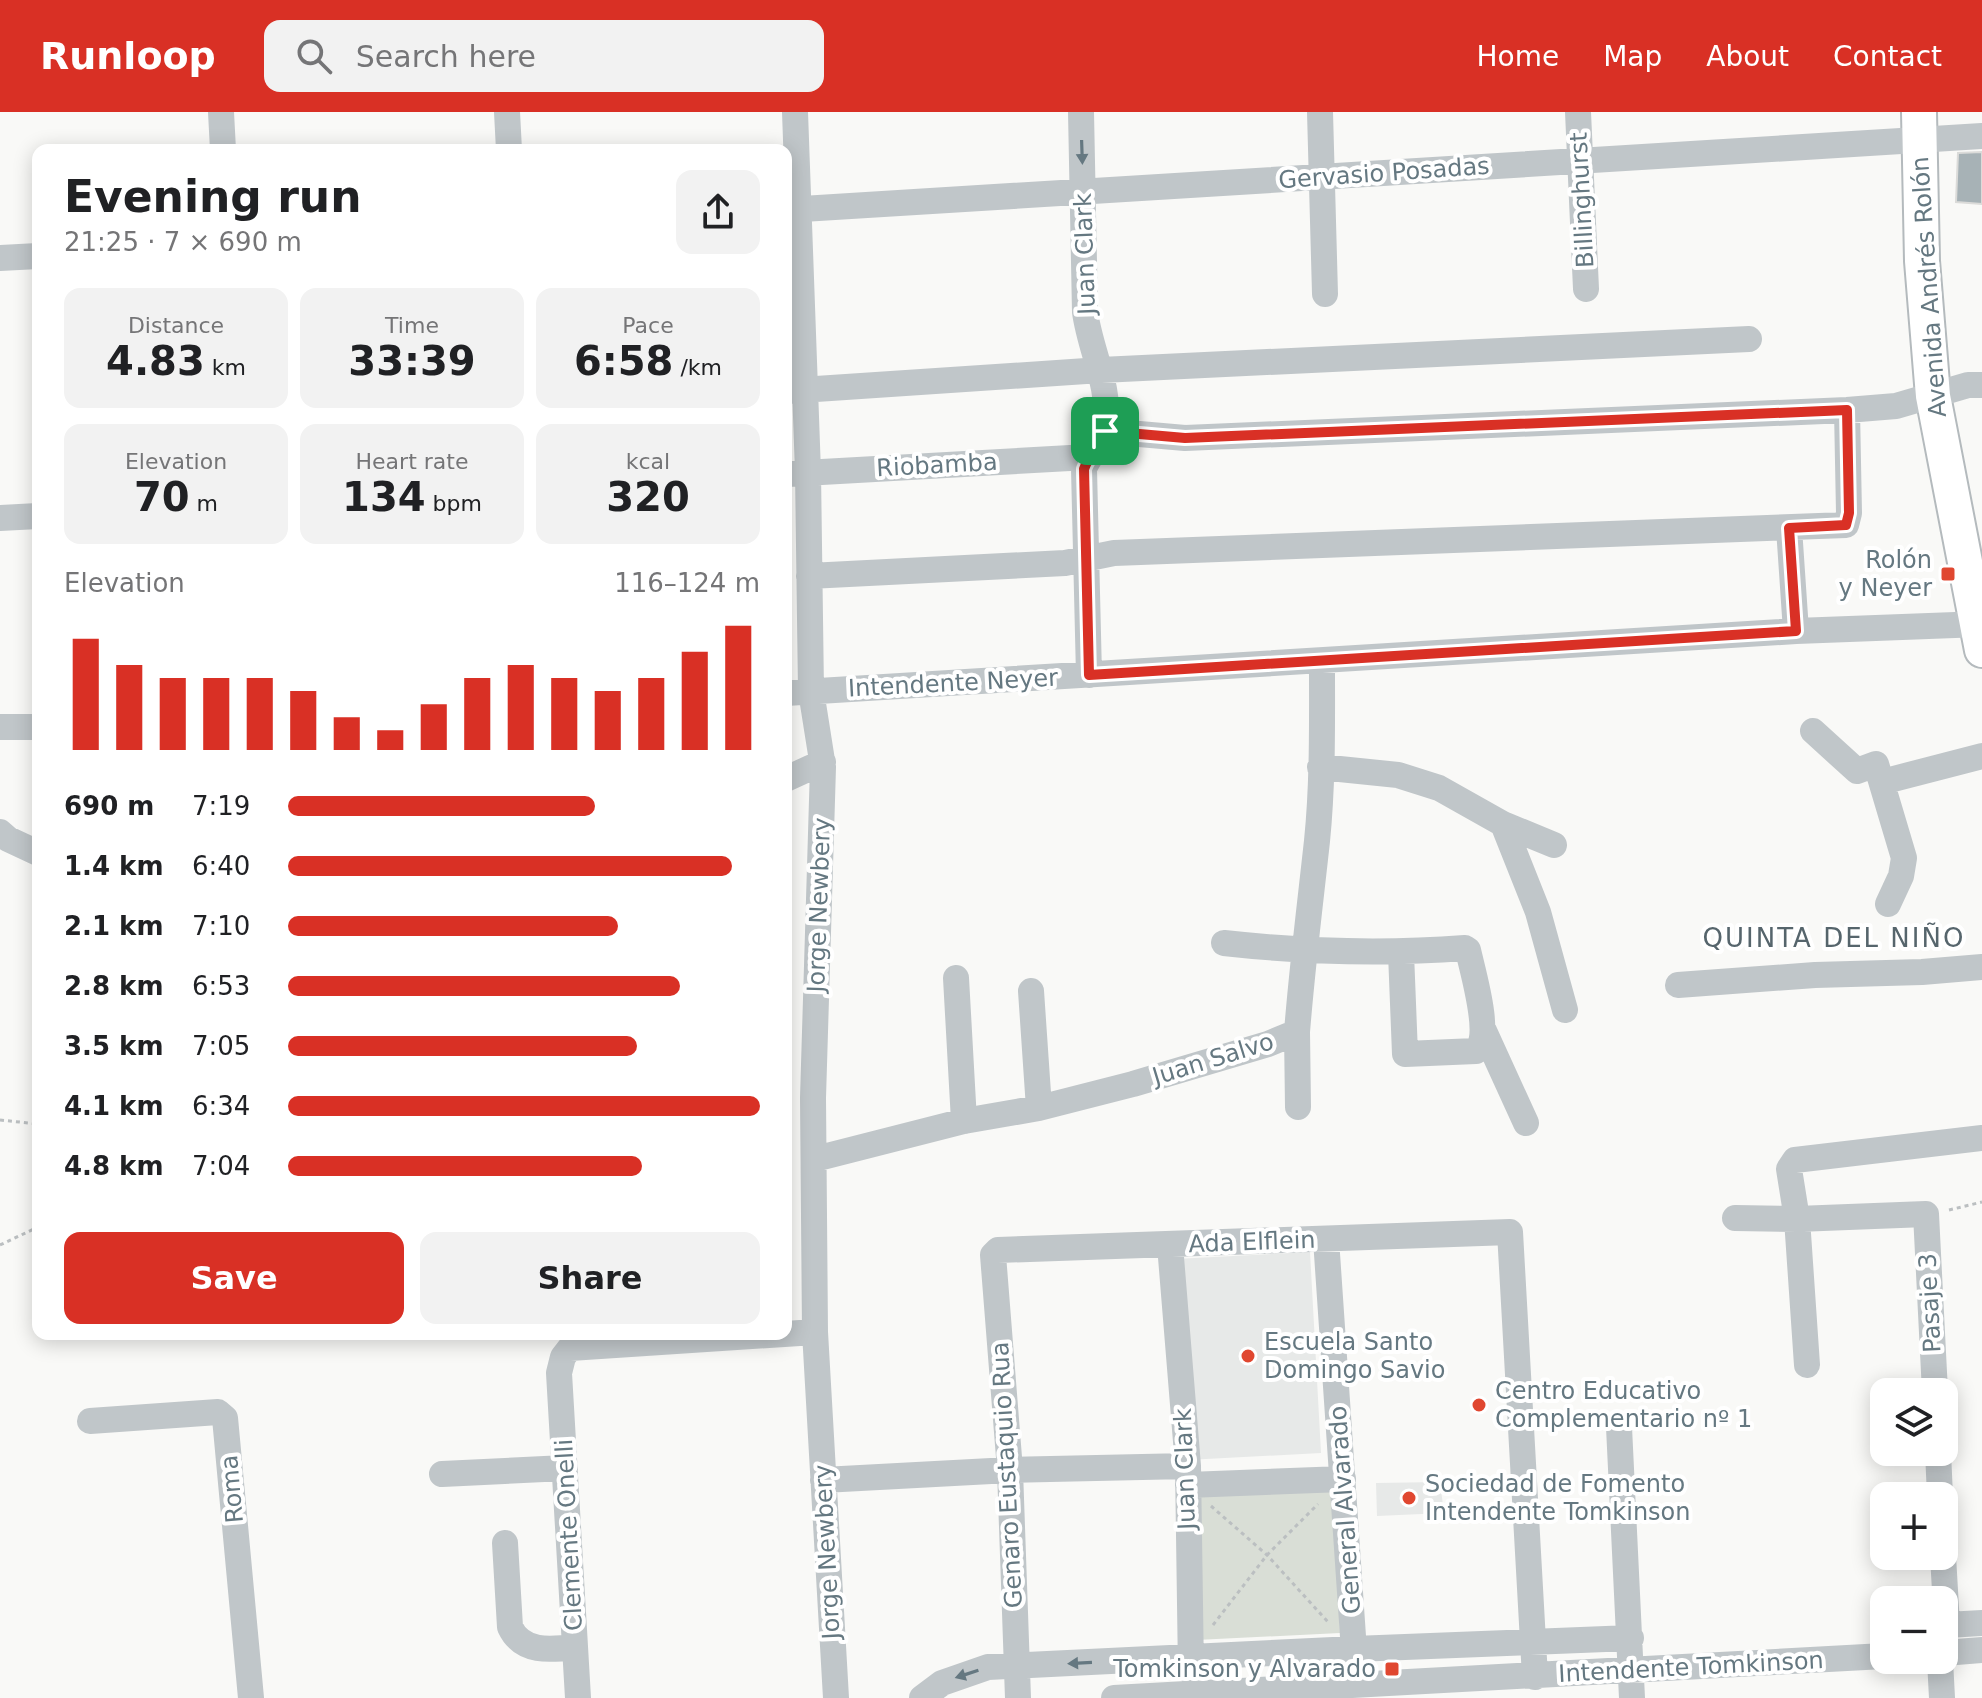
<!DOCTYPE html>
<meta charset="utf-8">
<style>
:root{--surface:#fff;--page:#f2f2f2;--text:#202124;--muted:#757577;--accent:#d93025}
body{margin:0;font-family:"DejaVu Sans",sans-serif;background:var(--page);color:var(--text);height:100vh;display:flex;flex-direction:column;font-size:30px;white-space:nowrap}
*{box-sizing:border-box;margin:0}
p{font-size:26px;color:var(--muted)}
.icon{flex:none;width:44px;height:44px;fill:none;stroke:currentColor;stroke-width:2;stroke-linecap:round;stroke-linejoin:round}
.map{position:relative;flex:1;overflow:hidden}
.side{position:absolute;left:32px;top:32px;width:760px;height:1196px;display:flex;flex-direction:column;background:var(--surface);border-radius:16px;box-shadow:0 4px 20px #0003}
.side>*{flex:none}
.tools{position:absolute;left:1870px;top:1266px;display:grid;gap:16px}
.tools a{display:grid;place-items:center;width:88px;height:88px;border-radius:16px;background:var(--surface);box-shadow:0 4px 20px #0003;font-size:40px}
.pin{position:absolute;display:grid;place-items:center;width:68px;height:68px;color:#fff;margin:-34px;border-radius:16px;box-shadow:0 4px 12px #0006}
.round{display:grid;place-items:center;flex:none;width:84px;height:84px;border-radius:16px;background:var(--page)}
.head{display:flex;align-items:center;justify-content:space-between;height:136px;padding:0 32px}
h1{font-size:44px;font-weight:700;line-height:60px}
.metrics{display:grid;grid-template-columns:repeat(3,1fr);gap:12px;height:136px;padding:8px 32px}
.metrics div{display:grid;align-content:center;border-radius:16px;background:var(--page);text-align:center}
.metrics b{font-size:40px;font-weight:700}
.metrics small{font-size:22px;font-weight:400}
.metrics p{font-size:22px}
.chart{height:224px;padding:16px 32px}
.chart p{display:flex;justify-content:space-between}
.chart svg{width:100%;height:144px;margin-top:8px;stroke:var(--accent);stroke-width:6}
.action{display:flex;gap:16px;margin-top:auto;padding:16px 32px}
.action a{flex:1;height:92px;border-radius:16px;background:var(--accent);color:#fff;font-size:32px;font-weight:700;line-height:92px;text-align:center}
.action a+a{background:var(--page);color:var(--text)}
ul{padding:0 32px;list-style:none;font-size:26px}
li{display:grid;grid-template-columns:128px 96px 1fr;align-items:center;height:60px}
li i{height:20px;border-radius:10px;background:var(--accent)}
header{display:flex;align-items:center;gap:48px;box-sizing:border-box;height:112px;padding:0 40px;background:var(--accent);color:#fff}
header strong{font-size:38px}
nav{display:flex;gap:44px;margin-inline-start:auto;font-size:28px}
.search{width:560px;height:72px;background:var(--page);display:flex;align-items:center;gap:20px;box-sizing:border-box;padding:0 28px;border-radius:16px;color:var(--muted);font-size:30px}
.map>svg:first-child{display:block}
</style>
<header>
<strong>Runloop</strong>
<div class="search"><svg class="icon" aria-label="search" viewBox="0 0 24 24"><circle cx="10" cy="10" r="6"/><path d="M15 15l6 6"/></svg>Search here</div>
<nav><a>Home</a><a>Map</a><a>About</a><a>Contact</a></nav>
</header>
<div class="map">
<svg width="1982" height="1586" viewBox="0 0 1982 1586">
<rect width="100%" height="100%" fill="#f9f9f7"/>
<path fill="#e7e9e8" d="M1310,1140l11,201 -134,7 -12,-201z
M1440,1370l4,31 -67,3 -1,-33z"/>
<path fill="#d9ded6" d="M1332,1359l8,162 -144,7 -9,-163z"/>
<path fill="#a7b2b6" stroke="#dbdbd9" stroke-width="2" d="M1982,40v52l-26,-2 2,-49z"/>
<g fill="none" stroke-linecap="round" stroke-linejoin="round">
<g stroke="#b4babd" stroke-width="38">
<path id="major" d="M1919,0l3,149 11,135 49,254"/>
</g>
<path stroke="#bbbfc1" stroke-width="3" stroke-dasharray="4 4" stroke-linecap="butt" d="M38,636v12
M0,1008l38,4
M1949,1098l33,-8
M0,1133l36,-17 2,-40
M1211,1394l56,49 61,67
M1213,1513l54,-70 51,-51"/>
<path stroke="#c0c6c9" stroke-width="26" d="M221,0l2,38
M507,0l2,38
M795,0l13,360 3,219 12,76 -10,331 2,234 21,366
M1081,0l4,200c5,38 25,73 21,112 -1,18 -16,29 -22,45l5,206
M1320,0l5,182
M1578,0l8,177
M786,98l1196,-74
M0,146l38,-2
M786,279l315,-21 648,-31
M1105,319l80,7 662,-28 49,-4 72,-21h14
M786,362l302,-17
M0,406l38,-2
M1789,416l7,103
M809,464l256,-13 49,-10 732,-28 3,-12 -2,-103
M786,581l1010,-62 186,-7
M0,615h38
M1813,619l44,40 19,-7 28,94 -3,18 -13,28
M1320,655l78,8 41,13 64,36 51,21
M786,667l37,-17
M1882,670l100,-26
M1503,712l35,88 27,98
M0,720l8,7 30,14
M1224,831c81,9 160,11 241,5l3,2c5,23 24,85 8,101l-71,3 -4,-101
M956,866l8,143
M1678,873l137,-10 107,-3 60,-5
M1031,879l8,117
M1484,919l42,92
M1297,920l1,75
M815,1047l149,-38 75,-13 94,-24 135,-40 29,-12c5,-64 13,-127 20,-191 6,-59 5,-120 5,-179
M1735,1106l62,1 129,-5 9,178
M1326,1127l29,427
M1170,1133l18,221 3,206
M1807,1253l-10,-146 -8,-50 6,-9 187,-22
M90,1309l128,-9 7,6 26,280
M1619,1315l13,271
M1938,1340l2,44
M442,1362l123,-6
M823,1368l187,-10 178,-4
M1188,1373l155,-6
M505,1431l5,84c12,26 40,23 65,20
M1943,1444l4,69 -3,10
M1947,1513l35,-2
M1944,1541l38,-3
M1940,1548l2,38
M578,1586l-19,-325 4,-16 7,-9 245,-16
M922,1586l20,-15 46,-16 366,-18 277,-11
M1018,1586l-8,-228 -17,-215 5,-5 512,-18 25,445
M1114,1586l770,-42"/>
<use href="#major" stroke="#fff" stroke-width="34"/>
</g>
<defs><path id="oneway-solid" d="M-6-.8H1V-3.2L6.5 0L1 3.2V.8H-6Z" transform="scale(2)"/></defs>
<g fill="#657881">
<use href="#oneway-solid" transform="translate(1082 40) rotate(88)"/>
<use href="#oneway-solid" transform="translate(1080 1551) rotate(177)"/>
<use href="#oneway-solid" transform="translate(967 1562) rotate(162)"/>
</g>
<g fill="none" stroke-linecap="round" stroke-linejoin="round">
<g stroke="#fff" stroke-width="16">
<path id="route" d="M1847,298l2,103 -3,12 -57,3 7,103 -707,44 -5,-206c5,-14 17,-23 21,-38l80,7z"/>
</g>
<use href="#route" stroke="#d93025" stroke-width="10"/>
</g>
<g fill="#e04730" stroke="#fff" stroke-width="3">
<rect x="1940" y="454" width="16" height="16" rx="4"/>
<circle cx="1248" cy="1244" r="8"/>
<circle cx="1479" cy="1293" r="8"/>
<circle cx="1409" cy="1386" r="8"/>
<rect x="1384" y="1549" width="16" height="16" rx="4"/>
</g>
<g text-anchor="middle" stroke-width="8" stroke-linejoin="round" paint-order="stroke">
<g font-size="24" fill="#657881" stroke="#fff">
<text transform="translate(1384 61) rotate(-4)" y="8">Gervasio Posadas</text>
<text transform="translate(1582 88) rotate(-93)" y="8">Billinghurst</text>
<text transform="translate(1085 142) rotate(-92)" y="8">Juan Clark</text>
<text transform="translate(1929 175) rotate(-94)" y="8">Avenida Andrés Rolón</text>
<text transform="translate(937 353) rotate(-3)" y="8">Riobamba</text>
<text transform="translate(953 571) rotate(-3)" y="8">Intendente Neyer</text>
<text transform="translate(819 793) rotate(-88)" y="8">Jorge Newbery</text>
<text transform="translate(1213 947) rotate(-17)" y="8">Juan Salvo</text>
<text transform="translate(1252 1130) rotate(-2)" y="8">Ada Elflein</text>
<text transform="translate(1930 1191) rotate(-93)" y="8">Pasaje 3</text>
<text transform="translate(1185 1357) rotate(-92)" y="8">Juan Clark</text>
<text transform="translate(1007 1363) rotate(-93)" y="8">Genaro Eustaquio Rua</text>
<text transform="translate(232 1377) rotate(-95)" y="8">Roma</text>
<text transform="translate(1345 1398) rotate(-94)" y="8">General Alvarado</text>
<text transform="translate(569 1423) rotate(-93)" y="8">Clemente Onelli</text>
<text transform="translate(827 1440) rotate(-93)" y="8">Jorge Newbery</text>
<text transform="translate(1691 1555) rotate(-3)" y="8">Intendente Tomkinson</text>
</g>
<g font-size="24" fill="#657881" stroke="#fff" text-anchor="start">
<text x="1932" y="456" text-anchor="end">Rolón<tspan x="1932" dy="28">y Neyer</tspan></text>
<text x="1264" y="1238">Escuela Santo<tspan x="1264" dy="28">Domingo Savio</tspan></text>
<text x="1495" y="1287">Centro Educativo<tspan x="1495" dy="28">Complementario nº 1</tspan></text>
<text x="1425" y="1380">Sociedad de Fomento<tspan x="1425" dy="28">Intendente Tomkinson</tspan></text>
<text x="1376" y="1565" text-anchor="end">Tomkinson y Alvarado</text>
</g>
<g font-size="26" letter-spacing="2" fill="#56656c" stroke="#fff">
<text x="1834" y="835">QUINTA DEL NIÑO</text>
</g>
</g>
</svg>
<div class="tools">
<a><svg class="icon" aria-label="layers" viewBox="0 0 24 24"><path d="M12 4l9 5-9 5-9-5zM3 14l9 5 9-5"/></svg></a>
<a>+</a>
<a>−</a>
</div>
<div class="pin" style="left:1105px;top:319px;background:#1e9e55"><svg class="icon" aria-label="arrive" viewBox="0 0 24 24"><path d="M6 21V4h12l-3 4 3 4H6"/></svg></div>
<section class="side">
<div class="head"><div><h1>Evening run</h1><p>21:25 · 7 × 690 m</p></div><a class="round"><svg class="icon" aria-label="share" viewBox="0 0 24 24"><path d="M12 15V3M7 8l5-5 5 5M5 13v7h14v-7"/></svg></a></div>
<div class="metrics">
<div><p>Distance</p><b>4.83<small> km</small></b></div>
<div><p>Time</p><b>33:39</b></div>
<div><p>Pace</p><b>6:58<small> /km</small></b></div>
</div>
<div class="metrics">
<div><p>Elevation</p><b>70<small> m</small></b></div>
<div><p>Heart rate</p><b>134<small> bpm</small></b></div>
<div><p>kcal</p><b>320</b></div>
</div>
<div class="chart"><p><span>Elevation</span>116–124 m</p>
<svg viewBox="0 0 160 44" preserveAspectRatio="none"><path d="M5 44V10M15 44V18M25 44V22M35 44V22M45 44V22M55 44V26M65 44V34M75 44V38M85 44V30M95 44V22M105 44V18M115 44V22M125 44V26M135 44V22M145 44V14M155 44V6"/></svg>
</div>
<ul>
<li><b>690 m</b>7:19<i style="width:65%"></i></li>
<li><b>1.4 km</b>6:40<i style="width:94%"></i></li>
<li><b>2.1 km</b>7:10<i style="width:70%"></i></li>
<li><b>2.8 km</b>6:53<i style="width:83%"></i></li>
<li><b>3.5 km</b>7:05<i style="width:74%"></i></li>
<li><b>4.1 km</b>6:34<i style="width:100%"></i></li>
<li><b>4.8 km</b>7:04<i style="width:75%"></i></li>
</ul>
<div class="action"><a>Save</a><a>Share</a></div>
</section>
</div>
